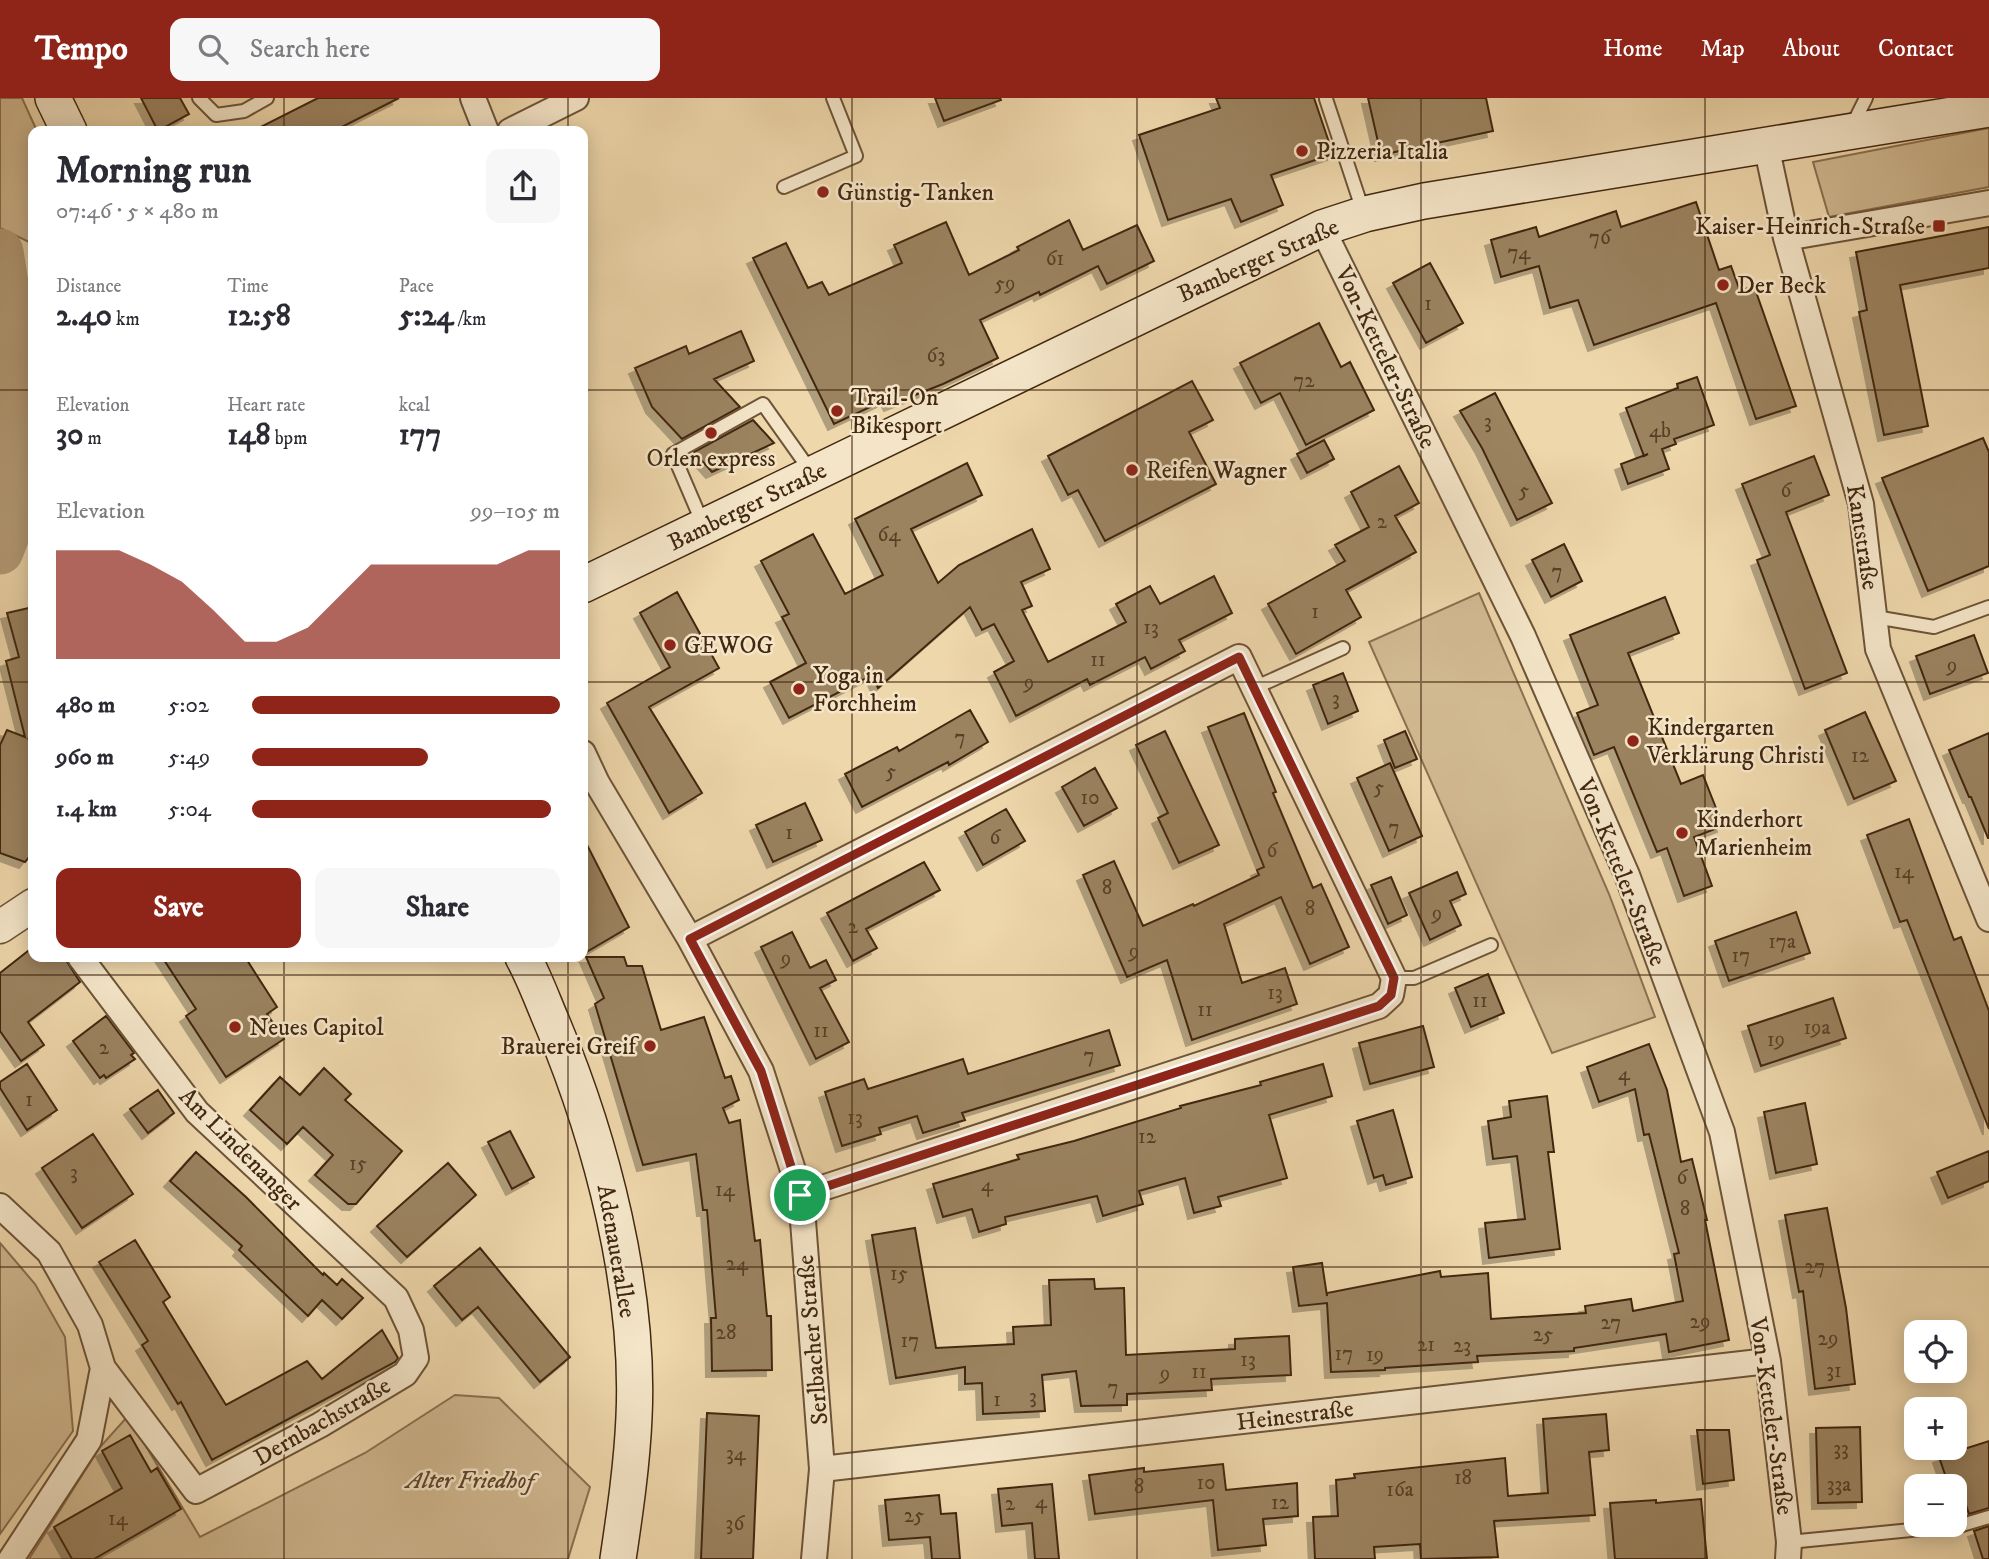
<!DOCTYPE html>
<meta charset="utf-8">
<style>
:root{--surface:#fff;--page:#f7f7f7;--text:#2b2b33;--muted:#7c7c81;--accent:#8f2418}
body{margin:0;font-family:"IM FELL DW Pica",serif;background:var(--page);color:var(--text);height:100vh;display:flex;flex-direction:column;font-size:26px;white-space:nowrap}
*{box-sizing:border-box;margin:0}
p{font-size:23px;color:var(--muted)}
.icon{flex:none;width:38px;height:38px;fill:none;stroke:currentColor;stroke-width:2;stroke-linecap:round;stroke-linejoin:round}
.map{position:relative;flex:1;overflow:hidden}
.details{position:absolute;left:28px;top:28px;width:560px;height:836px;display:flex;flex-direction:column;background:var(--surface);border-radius:14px;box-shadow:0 4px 18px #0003}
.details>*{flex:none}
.fabs{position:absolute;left:1904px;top:1222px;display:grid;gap:14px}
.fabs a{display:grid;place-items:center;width:63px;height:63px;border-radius:14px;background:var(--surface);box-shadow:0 4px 18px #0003;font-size:35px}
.pin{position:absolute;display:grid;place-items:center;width:60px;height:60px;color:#fff;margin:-30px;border:4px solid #fff;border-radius:50%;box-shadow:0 2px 7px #0007}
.round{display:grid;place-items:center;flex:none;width:74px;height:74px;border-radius:14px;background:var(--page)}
.headline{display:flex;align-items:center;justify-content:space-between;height:119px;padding:0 28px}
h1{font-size:38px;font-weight:700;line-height:52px}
.metrics{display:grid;grid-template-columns:repeat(3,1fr);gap:10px;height:119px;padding:7px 28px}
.metrics div{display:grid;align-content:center}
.metrics b{font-size:30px;font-weight:700}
.metrics small{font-size:19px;font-weight:400}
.metrics p{font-size:19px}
.chart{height:196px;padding:14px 28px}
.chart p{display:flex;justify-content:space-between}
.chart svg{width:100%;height:126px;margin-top:7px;fill:var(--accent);opacity:.7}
.cta{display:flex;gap:14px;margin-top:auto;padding:14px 28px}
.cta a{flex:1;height:80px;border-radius:14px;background:var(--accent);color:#fff;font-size:28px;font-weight:700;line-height:80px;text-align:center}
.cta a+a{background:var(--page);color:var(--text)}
ul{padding:0 28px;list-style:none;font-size:23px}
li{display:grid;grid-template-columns:112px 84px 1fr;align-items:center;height:52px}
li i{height:18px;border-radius:9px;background:var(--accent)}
header{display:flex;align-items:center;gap:42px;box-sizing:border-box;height:98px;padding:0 35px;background:var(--accent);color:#fff}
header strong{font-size:33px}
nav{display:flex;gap:38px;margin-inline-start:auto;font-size:24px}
.search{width:490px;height:63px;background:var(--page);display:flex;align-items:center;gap:18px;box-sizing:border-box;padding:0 24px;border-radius:14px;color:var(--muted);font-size:26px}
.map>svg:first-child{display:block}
</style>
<header>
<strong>Tempo</strong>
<div class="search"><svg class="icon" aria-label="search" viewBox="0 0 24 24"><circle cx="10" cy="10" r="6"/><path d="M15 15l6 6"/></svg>Search here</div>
<nav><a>Home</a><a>Map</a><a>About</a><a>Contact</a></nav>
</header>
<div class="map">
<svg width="1989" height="1461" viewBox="0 0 1989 1461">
<defs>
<filter id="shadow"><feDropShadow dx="-6" dy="6" stdDeviation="0" flood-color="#0004"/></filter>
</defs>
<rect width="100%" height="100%" fill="#eed7ab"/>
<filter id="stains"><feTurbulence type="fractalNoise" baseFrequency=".00286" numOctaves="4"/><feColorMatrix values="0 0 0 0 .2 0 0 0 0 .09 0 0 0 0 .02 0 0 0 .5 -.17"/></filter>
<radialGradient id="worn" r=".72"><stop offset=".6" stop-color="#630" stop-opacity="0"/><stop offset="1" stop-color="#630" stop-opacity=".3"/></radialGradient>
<path fill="#d1b991" stroke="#8a7051" stroke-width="2" d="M0,0h22l15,33h-4v113l-33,-16z
M1989,30v59l-160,30 -16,-55z
M1479,495l130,301 46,123 -103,36 -183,-411z
M0,1145l35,41 30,53 8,94 -73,103z
M455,1297l44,3 91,89 -22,72h-539l71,-112 28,-31 72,121 165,-84z"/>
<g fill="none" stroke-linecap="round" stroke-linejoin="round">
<path stroke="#b49c77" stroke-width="47" d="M0,154l15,94 -5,179 -10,26"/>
</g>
<path fill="#9b8361" stroke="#422811" stroke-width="2" filter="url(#shadow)" d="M141,0h39l9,16 -31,17z
M318,0h81l-65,33h-81z
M935,0h65l1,2 -57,21z
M1216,0h98l19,56 -62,21 12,30 -42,17 -10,-23 -63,21 -29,-85 81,-27z
M1368,0h118l7,33 -112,24z
M1696,104l23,68 12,-4 9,25 14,-5 42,120 -40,13 -40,-116 -122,42 -16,-45 -28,8 -11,-42 -38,11 -10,-37 45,-13 3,10 77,-26 5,16z
M1069,122l14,30 54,-25 17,36 -47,23 -9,-18 -58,29 -1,-3 -59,28 18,38 -55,26 -53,21 -3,-6 -53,25 -81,-166 33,-15 22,45 14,-6 7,13 73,-32 -8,-18 52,-23 23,53 50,-25 -2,-3z
M1989,129v41l-89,17 28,141 -44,9 -25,-123 8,-2 -11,-58z
M1430,165l33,60 -37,20 -33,-60z
M1319,225l22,44 9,-5 24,48 -68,35 -26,-52 -19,10 -21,-40z
M741,233l13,30 -40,18 26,28 -58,32 -30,-32 -17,-39 51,-22 3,8z
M1697,279l17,48 -40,14 2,5 -14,5 7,20 -41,15 -7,-20 27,-10 -4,2 -18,-48 52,-20 -1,-4z
M1192,283l21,39 -24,12 27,52 -111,57 -27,-51 -10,5 -20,-39z
M1495,295l57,110 -35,17 -35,-72 -22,-37z
M753,322l21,23 -62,29 -18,-20z
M1983,340l6,14v114l-61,25 -46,-113z
M1324,342l10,19 -27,14 -10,-19z
M1814,358l15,39 -43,17 61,161 -42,16 -48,-129 13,-5 -28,-71z
M967,365l15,32 -71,34 27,54 21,-18 73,-36 18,40 -29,13 11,24 -10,4 26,52 78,-40 -10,-18 34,-18 10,18 54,-28 18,37 -53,27 6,11 -34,18 -6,-12 -55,28 -3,-6 -71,37 -22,-44 20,-11 -20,-37 -12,6 -12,-23 -92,81 -6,-13 -83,43 -19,-36 36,-19 -24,-46 7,-3 -28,-53 52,-27 32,60 38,-19 -28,-56z
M1399,368l20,37 -24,13 21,36 -70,38 15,27 -65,37 -28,-50 77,-43 -10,-16 34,-18 -18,-35z
M1564,446l18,37 -31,16 -19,-37z
M677,494l42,76 -70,39 53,86 -33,20 -62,-110 63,-36 -30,-54z
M1665,499l14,36 -51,20 53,131 22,-9 20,51 -29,11 18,49 -28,10 -17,-48 -10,4 -43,-105 -20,8 -17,-42 21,-8 -28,-70z
M33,509v131l-4,1 4,2v111l-8,10 -25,-9v-108l7,-15 18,7 -19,-76 13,-4 -12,-44z
M1974,537l14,38 -58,21 -14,-38z
M1343,575l15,38 -30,13 -15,-39z
M970,612l18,32 -39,23 -1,-3 -86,45 -17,-33 52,-27 2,4z
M1865,614l31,69 -42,18 -29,-69z
M1244,615l32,79 -3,1 40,95 8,-4 28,63 -39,17 -29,-67 -57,27 18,59 43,-15 12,36 -105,36 -25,-80 -40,17 -44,-102 31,-14 29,65 50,-22 1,2 65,-31 -2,-5 7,-3 -56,-140z
M1165,633l54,114 -40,18 -21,-45 10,-5 -32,-68z
M1405,633l12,28 -22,9 -11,-28z
M1989,635v105h-1l-17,-41h-2l-20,-47z
M1390,665l32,73 -33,15 -32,-73z
M1095,670l22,40 -33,18 -22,-39z
M805,705l17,37 -49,22 -17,-37z
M1006,711l19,32 -42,24 -18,-33z
M1909,721l45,121 7,-3 28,74v118l-82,-209 -7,2 -33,-87z
M583,739l46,90 -46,27z
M924,764l16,28 -74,39 11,19 -24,13 -26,-48z
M1457,774l9,22 -16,7 11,24 -31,15 -21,-47z
M1391,779l16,38 -19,9 -17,-39z
M1796,814l14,41 -81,28 -14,-40z
M792,834l18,36 16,-8 10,20 -16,8 29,54 -33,17 -55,-112z
M33,849v10h31l16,25 -52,40 16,23 -23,16 -21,-30v-58z
M162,859h83l32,50 -10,7 17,25 -58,38 -40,-61 10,-7z
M586,859h38l3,9h15l19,64 43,-13 21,61 6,-2 8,24 -16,8 6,15 11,-3 15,121 5,-1 7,76h4l1,54 -60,1 -1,-53h5l-9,-108h-4l-7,-56 -53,11 -48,-161 9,-6z
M1488,876l16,39 -33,14 -16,-39z
M1833,900l13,40 -85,28 -13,-40z
M106,918l28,37 -3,2 4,4 -29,19 -2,-3 -4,3 -27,-37z
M1423,928l11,41 -64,17 -11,-41z
M1109,932l11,35 -158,48 3,7 -42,13 -6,-17 -38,12 2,6 -39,12 -17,-54 39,-13 4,10 95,-30 5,15z
M1649,946l18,46 14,72 11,-3 15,61h-2l24,120 -60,12 -3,-18 -92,14v3l-97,5 1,6 -93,6v2l-54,2 -4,-69 -28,3 -6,-39 29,-4 5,33v-3l113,-22 1,6 47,-4 3,46 95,-6 -1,-7 46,-7 2,12 50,-10 -9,-47 5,-1 -30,-119 -5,1 -9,-46 -36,13 -12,-35z
M27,966l30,46 -30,20 -27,-42v-6z
M1323,966l9,32 -63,19 18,63 -69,19 3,9 -27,7 -9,-35 -46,13 4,13 -40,12 -6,-20 -92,21 1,7 -27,8 -7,-23 -29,8 -10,-33 86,-25 -2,-4 57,-14 107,-33 -1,-2 81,-21 -1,-3z
M324,970l27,26 -6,6 57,51 -46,53h-8l-33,-29 18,-20 -30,-28 -16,17 -37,-34 30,-33 20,18z
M158,992l16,23 -26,20 -18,-24z
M1547,998l7,56h-6l12,97 -71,9 -4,-35 40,-4 -8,-63 -24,3 -5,-38 23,-4 -2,-16z
M1805,1005l12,61 -41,9 -12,-61z
M1393,1012l19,67 -26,8 -3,-10 -9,3 -17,-57z
M510,1033l24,46 -22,12 -24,-47z
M93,1036l40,60 -51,34 -40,-60z
M1989,1053v30l-41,17 -11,-26z
M196,1054l50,45 77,78 1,-2 13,12 5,-6 21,19 -21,21 -20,-19 -14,16 -69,-66 3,-4 -72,-65z
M448,1065l28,32 -69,62 -30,-31z
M1827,1110l19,100 9,76 -40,5 -12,-98 -4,1 -14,-77z
M915,1130l21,120 78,-4 -1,-17 38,-2 -2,-45 45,-1 1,10 29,-1 2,67 109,-6v-10l54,-3 2,39 -80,4 1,11 -85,4v11l-46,1 -5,-35 -34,4 3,36 -62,3 -1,-31 -17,1v-17l-69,11 -24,-143z
M135,1142l35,57 -7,5 63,103 81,-44 15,18 60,-49 16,28 -3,4 -183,98 -31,-58 -3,2 -36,-59 6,-4 -49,-79z
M480,1150l90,109 -30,25 -62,-75 -16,13 -28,-34z
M707,1315l52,3 -6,143h-52z
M1606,1316l3,36 -20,2 6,63 -101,6 4,36 -77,2 -1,-15 -46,3 1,12h-60l-2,-42 25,-1 -2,-36 19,-2 -1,-4 151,-16 3,38 40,-3 -5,-74z
M1860,1329l2,75 -44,1 -2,-75z
M1697,1332h32l5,50 -31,4z
M130,1337l21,37 6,-4 24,41 -87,50h-22l-18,-32 68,-39 -20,-37z
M1989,1343v67l-20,6 -4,-12 -10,3v-19h-6l-10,-29z
M1223,1366l3,26 71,-7 1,33 -35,3 3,26 -48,5 -5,-50 -118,14 -6,-39 55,-7v4z
M1052,1386l7,75h-24l-3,-36 -30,3 -4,-37z
M939,1397l2,19 15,-1 4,46h-28l-2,-22 -41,3 -4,-40z
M1701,1401l6,60h-92l-5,-56 46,-3v3z
M1989,1428v33h-6l-9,-28z"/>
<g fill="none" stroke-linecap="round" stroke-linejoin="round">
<g stroke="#6d5438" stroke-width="16">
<path id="service" d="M199,0l17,17 28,-4 23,-13
M1326,1l38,115
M1852,28l14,-28
M784,89l72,-31 -23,-58
M703,426l-30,-70 90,-50 49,69
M1875,519l59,10 55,-20
M1254,590l89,-40
M1394,880h20l77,-33
M1789,1444l173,-17 27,-8"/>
</g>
<g stroke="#6d5438" stroke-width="28">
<path id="minor" d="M473,0l13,33
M510,33l66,-33
M1766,47l20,93 75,266 17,145 111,270
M1322,130l201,408 104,239 95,257 46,229 21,181 -1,17
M1786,140l203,-35
M583,655l14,30 93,156 71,132 40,124 21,274 -8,90
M690,841l549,-282 155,321 -3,17 -12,11 -578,189
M0,1108l49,46 41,73 13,43 93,123 124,-66 85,-51 11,-16 -5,-28 -15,-32 -199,-186 -117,-155
M822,1371l946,-108
M11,1461l78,-119 14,-72"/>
</g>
<g stroke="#6d5438" stroke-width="35">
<path id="tertiary" d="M0,829l33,-22"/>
</g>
<g stroke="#422811" stroke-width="38">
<path id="secondary" d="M53,0l16,33
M583,487l739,-357 43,-14 59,-13 565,-92
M523,859c12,22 20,45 30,68 49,117 87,264 81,392 -2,47 -9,95 -16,142"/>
</g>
<use href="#service" stroke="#f4e5c8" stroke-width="12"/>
<use href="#minor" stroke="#f4e5c8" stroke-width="24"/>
<use href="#tertiary" stroke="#f4e5c8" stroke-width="32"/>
<use href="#secondary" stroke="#f4e5c8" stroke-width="35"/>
</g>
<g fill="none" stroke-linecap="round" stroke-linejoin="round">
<g stroke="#fff" stroke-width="14">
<path id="route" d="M1239,559l155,321 -3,17 -12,11 -579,189 -39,-124 -71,-132z"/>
</g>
<use href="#route" stroke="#8f2418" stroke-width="9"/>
</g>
<path fill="none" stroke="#422811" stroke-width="2" stroke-opacity="0.55" d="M284,0v33M568,0v33M852,0v1461M1137,0v1461M1421,0v1461M1705,0v1461M0,292h33M583,292h1406M0,584h33M583,584h1406M284,859v602M568,859v602M0,877h1989M0,1169h1989"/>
<g fill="#8f2418" stroke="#f4e5c8" stroke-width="2.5">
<circle cx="1302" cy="53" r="7"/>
<circle cx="823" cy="94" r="7"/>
<rect x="1932" y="121" width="14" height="14" rx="3.5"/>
<circle cx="1723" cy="187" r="7"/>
<circle cx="837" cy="313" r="7"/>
<circle cx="711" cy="335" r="7"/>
<circle cx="1132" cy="372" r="7"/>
<circle cx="670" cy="547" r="7"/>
<circle cx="799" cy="591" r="7"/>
<circle cx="1633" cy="643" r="7"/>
<circle cx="1682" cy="735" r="7"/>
<circle cx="235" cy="929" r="7"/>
<circle cx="650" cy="948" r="7"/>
</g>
<g text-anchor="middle" stroke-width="5" stroke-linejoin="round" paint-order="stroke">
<g font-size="21" fill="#583f25">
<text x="1600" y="146">76</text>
<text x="1519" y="161">74</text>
<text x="1055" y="167">61</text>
<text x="1005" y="192">59</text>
<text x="1428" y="212">1</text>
<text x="936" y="264">63</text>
<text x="1304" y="289">72</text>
<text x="1488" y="330">3</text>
<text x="1660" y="339">4b</text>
<text x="1524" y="399">5</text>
<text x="1786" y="399">6</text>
<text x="1382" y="430">2</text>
<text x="889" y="443">64</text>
<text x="1557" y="480">7</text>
<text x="1315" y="520">1</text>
<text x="1151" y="536">13</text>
<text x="1098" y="568">11</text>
<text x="1952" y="574">9</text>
<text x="1029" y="591">9</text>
<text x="1336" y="607">3</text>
<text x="960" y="646">7</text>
<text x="1860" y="664">12</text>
<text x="891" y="680">5</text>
<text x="1379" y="696">5</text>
<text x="1090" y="706">10</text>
<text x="1394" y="736">7</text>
<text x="789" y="741">1</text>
<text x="995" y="746">6</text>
<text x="1272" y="759">6</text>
<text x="1904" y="780">14</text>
<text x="1107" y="796">8</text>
<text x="1310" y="817">8</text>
<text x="1437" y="822">9</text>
<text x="853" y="835">2</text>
<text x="1782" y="850">17a</text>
<text x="1134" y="860">9</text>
<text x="1741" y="864">17</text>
<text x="786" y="867">9</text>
<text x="1275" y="901">13</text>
<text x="1480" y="909">11</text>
<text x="1205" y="918">11</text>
<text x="1817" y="936">19a</text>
<text x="821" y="939">11</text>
<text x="1776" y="948">19</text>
<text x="104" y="956">2</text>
<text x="1089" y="964">7</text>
<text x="1624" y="982">4</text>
<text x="29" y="1008">1</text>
<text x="855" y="1026">13</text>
<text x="1147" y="1045">12</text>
<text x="358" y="1072">15</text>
<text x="74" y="1081">3</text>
<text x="1682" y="1086">6</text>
<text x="987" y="1093">4</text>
<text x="725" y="1098">14</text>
<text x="1685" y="1117">8</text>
<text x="737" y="1172">24</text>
<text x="1815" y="1175">27</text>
<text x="899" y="1182">15</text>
<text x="1700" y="1230">29</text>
<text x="1611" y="1231">27</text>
<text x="726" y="1241">28</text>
<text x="1543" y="1243">25</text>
<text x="1828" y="1247">29</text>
<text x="910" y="1249">17</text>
<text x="1426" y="1253">21</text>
<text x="1462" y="1254">23</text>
<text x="1344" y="1262">17</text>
<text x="1375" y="1263">19</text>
<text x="1248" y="1268">13</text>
<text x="1834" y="1279">31</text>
<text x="1199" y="1280">11</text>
<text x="1165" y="1282">9</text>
<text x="1113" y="1296">7</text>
<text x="1033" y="1305">3</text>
<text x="997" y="1308">1</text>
<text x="1841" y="1357">33</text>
<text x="736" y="1362">34</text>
<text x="1463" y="1386">18</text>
<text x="1206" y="1391">10</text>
<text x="1839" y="1393">33a</text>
<text x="1139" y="1395">8</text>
<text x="1400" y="1398">16a</text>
<text x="1041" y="1410">4</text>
<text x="1280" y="1411">12</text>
<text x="1010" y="1412">2</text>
<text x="914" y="1424">25</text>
<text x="118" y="1427">14</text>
<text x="735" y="1432">36</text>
</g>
<g font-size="24" fill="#422811" stroke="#f4e5c8" text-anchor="start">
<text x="1316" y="61">Pizzeria Italia</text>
<text x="837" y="102">Günstig-Tanken</text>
<text x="1925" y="136" text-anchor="end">Kaiser-Heinrich-Straße</text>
<text x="1737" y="195">Der Beck</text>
<text x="851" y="307">Trail-On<tspan x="851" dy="28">Bikesport</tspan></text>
<text x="711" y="368" text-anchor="middle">Orlen express</text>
<text x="1146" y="380">Reifen Wagner</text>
<text x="684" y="555">GEWOG</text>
<text x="813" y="585">Yoga in<tspan x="813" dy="28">Forchheim</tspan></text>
<text x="1647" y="637">Kindergarten<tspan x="1647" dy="28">Verklärung Christi</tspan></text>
<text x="1696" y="729">Kinderhort<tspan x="1696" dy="28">Marienheim</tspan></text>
<text x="249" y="937">Neues Capitol</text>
<text x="636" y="956" text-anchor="end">Brauerei Greif</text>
</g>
<g font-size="24" fill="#422811" stroke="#f4e5c8">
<text transform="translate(1258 162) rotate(-24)" y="8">Bamberger Straße</text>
<text transform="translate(1386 259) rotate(64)" y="8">Von-Ketteler-Straße</text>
<text transform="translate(747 408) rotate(-26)" y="8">Bamberger Straße</text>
<text transform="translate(1863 439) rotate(81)" y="8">Kantstraße</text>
<text transform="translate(1622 774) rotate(68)" y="8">Von-Ketteler-Straße</text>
<text transform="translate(241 1051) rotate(45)" y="8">Am Lindenanger</text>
<text transform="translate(617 1153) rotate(80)" y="8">Adenauerallee</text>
<text transform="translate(812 1242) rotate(-95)" y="8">Serlbacher Straße</text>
<text transform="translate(1295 1317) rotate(-7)" y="8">Heinestraße</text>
<text transform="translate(1772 1318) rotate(82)" y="8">Von-Ketteler-Straße</text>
<text transform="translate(322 1323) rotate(-30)" y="8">Dernbachstraße</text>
</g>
<g font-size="24" font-style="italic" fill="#5f452b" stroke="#f4e5c8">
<text x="470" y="1390">Alter Friedhof</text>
</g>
</g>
<rect width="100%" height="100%" filter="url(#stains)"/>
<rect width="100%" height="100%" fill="url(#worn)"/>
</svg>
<div class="fabs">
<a><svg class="icon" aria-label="locate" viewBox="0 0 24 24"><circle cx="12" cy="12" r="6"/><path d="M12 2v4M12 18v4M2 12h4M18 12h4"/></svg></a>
<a>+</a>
<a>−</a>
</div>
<div class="pin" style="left:800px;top:1097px;background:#1e9e55"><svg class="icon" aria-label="arrive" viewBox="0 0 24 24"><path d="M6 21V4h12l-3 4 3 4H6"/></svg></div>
<section class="details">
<div class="headline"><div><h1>Morning run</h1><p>07:46 · 5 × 480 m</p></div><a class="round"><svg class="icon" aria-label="share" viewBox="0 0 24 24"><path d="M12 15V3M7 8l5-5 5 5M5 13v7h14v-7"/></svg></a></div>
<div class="metrics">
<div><p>Distance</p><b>2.40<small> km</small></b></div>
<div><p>Time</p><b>12:58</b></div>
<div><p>Pace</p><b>5:24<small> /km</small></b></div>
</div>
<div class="metrics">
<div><p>Elevation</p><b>30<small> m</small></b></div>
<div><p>Heart rate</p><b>148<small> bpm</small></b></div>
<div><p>kcal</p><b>177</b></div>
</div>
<div class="chart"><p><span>Elevation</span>99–105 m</p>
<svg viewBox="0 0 160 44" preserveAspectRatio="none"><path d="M0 44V6L10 6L20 6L30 11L40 17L50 27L60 38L70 38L80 33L90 22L100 11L110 11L120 11L130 11L140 11L150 6L160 6V44z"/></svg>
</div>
<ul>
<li><b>480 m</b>5:02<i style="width:100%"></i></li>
<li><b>960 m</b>5:49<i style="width:57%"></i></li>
<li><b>1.4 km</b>5:04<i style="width:97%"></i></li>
</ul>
<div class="cta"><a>Save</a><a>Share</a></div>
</section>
</div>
